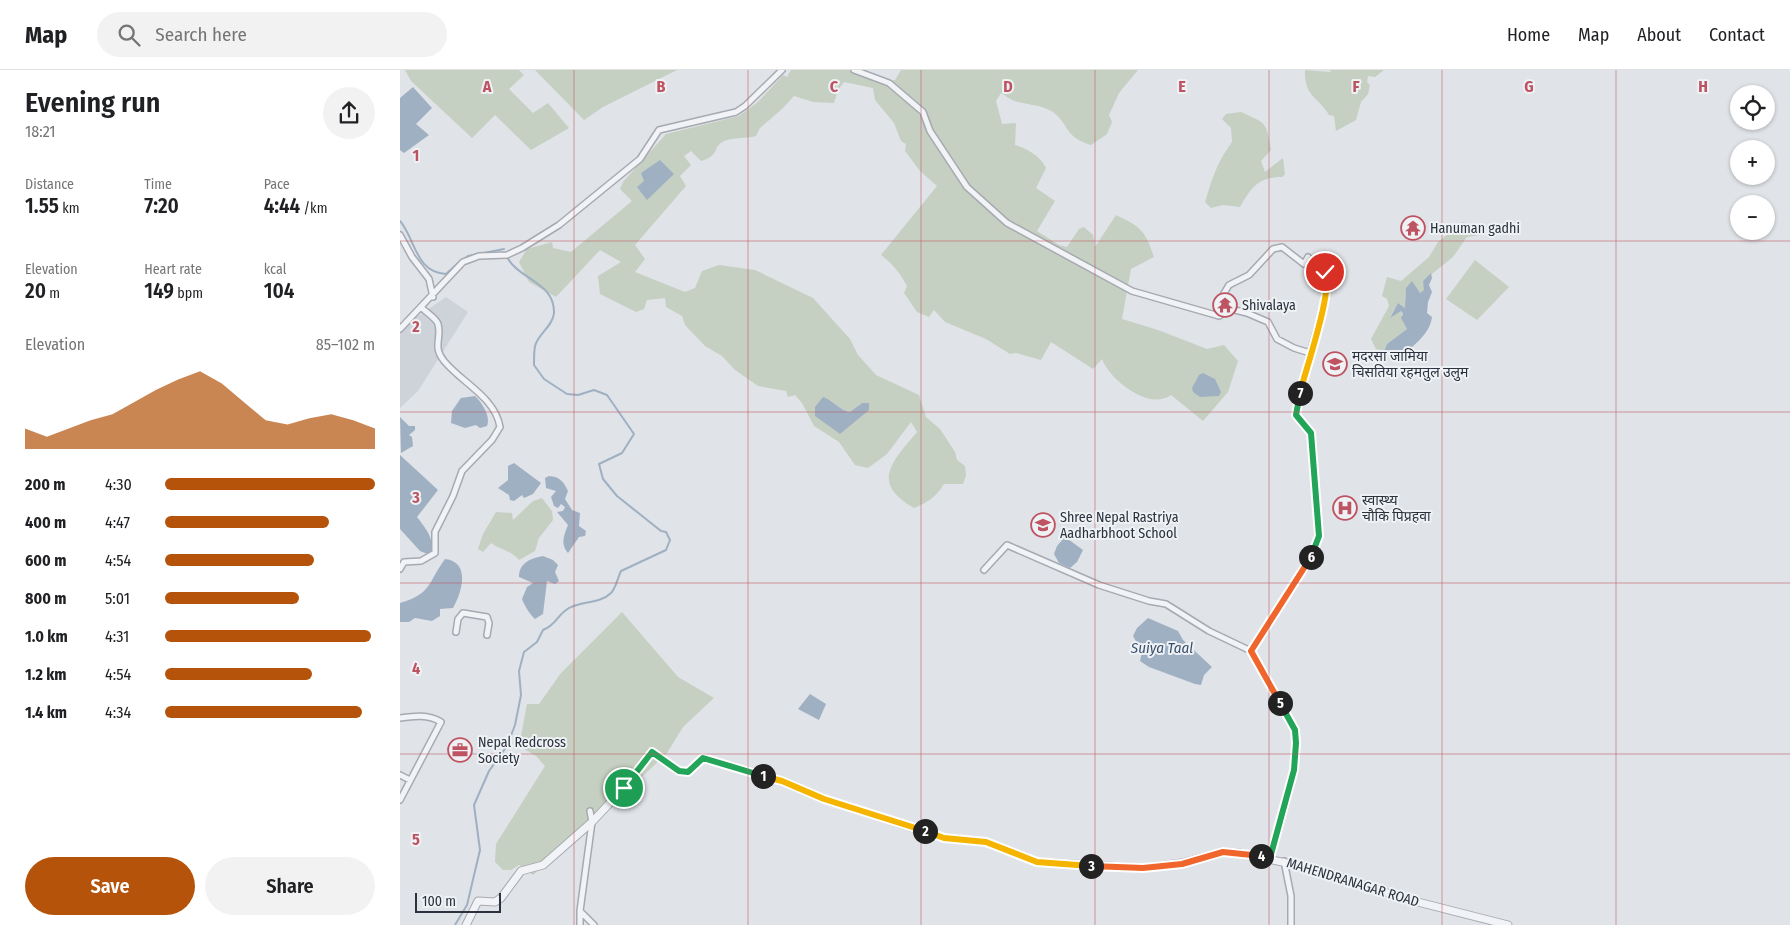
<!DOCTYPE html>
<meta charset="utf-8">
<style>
:root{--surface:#fff;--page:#f2f2f2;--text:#202124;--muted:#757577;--line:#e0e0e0;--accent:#b45309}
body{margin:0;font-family:"Fira Sans Condensed","Noto Sans Devanagari",sans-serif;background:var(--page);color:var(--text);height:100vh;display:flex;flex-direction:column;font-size:19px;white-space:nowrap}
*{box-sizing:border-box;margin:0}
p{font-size:16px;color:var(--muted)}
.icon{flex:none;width:28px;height:28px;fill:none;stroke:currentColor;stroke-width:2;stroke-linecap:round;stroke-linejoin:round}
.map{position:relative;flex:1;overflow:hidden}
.panel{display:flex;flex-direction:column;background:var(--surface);width:400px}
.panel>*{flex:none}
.controls{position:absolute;left:1330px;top:15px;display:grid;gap:10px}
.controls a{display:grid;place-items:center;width:45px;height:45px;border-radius:50%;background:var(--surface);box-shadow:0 1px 4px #0004;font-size:25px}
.scale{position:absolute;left:15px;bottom:12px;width:86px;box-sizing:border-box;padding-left:5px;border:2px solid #2b313d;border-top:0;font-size:14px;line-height:18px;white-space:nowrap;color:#2b313d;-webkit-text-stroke:4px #eff2f5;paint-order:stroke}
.pin{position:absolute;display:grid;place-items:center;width:42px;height:42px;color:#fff;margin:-21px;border:2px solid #fff;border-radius:50%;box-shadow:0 1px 5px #0007}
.km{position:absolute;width:25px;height:25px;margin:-12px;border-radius:50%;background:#222;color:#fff;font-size:14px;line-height:25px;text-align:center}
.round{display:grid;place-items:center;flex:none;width:52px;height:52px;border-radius:26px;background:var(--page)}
.overview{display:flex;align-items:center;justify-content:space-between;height:85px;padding:0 25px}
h1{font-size:28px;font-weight:600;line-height:38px}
.metrics{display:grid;grid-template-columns:repeat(3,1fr);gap:8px;height:85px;padding:5px 25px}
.metrics div{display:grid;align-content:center}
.metrics b{font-size:21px;font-weight:600}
.metrics small{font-size:14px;font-weight:400}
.metrics p{font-size:14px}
.chart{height:140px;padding:10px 25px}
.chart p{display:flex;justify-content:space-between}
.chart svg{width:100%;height:90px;margin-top:5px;fill:var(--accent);opacity:.7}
.button{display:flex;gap:10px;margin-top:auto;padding:10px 25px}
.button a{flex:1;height:58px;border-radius:30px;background:var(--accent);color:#fff;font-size:20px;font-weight:600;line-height:58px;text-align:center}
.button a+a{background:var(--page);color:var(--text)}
ul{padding:0 25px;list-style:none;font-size:16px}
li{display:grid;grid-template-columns:80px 60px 1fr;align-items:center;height:38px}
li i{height:12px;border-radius:6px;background:var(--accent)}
header{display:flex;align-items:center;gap:30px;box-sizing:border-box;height:70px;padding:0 25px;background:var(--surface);border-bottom:1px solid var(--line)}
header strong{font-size:24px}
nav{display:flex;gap:28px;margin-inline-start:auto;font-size:18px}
.search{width:350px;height:45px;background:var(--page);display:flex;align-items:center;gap:12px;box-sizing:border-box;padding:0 18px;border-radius:28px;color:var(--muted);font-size:19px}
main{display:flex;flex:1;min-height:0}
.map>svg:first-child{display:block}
</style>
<header>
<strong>Map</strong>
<div class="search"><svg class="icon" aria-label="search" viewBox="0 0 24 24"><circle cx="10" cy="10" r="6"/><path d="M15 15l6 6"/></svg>Search here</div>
<nav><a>Home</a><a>Map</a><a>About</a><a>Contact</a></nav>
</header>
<main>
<section class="panel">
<div class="overview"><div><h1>Evening run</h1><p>18:21</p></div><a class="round"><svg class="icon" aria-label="share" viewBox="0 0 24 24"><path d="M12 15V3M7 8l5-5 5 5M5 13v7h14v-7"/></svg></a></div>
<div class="metrics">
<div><p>Distance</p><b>1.55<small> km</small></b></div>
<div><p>Time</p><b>7:20</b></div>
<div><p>Pace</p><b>4:44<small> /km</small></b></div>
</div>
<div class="metrics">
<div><p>Elevation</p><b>20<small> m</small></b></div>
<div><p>Heart rate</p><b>149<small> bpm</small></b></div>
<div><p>kcal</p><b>104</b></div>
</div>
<div class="chart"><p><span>Elevation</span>85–102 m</p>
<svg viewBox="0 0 160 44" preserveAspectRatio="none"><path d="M0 44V34L10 38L20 34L30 30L40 27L50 21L60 15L70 10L80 6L90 12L100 21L110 30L120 32L130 29L140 27L150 30L160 34V44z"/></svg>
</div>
<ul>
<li><b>200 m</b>4:30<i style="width:100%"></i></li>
<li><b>400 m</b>4:47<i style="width:78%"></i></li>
<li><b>600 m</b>4:54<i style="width:71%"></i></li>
<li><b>800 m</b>5:01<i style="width:64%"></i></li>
<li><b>1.0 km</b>4:31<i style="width:98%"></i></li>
<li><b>1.2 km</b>4:54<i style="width:70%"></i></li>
<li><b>1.4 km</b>4:34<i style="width:94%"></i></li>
</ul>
<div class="button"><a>Save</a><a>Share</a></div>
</section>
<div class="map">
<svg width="1390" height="855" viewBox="0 0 1390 855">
<rect width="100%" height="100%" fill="#e0e3e7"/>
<path fill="#ced2d9" d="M46,227l22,15 -50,79 -18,17v-74l17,-17z"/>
<path fill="#c5d0c2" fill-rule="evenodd" d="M5,0h114l5,5 -15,14 24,24 15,-10 21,25 -38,22 -36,-35 -23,23 -61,-57z
M135,0h142l-74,37 -19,13z
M391,0h63l27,10h14l6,-10h237l-19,23 -10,22 3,7 -5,12 -16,11c-27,-8 -22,-21 -38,-33 -11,-7 -23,-7 -35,-10 -6,-1 -12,-6 -17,-9l-5,8 6,23 14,-1 -1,22c14,5 24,10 31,23l-10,20 19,13 -18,30 22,14 8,2 12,-18 5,-2 9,8 2,12 21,-32c25,12 29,15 38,42l-23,12 -9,50 36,11 49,19 17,-4 14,16 -10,31 -25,29 -32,-26c-22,16 -61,-15 -69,-36l-9,10 -42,-27 -10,18 -25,-7 -6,1 -24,-15 -41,-17 -11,-12 -5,7 -12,-5 -13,-19 3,-7c-7,-13 -14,-22 -26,-31l56,-69 -17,-15 -15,-20 1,-7 -5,-3 -7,-18 -19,-23 -2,-12 -29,-6 -6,8 -4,13 -21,-1 -19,-6 -12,13 -22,19 -4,8c-11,3 -22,1 -32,5 -12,6 -4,15 -23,20l-10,-10 -7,5 7,9 -11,11 6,10 -51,59 10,14 -10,13 50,20 10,-4 7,-17 17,-6 36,5 58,28 37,41 8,16 18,20 43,20 7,22 14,12 15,23 2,8 8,6 1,9 -3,9h-19c-7,12 -17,19 -30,24 -44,-25 -22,-46 3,-76l-6,-10 -24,32 -19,14 -13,-3 -16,-23 -25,-16 -12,-23 -7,-8 -7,2 -2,-6 -28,-5 -23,-16 -13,-14 -17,-10 -20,-21 -3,-9 -16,-9 -1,-9 -18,2 -3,9 -8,3 -36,-18 -2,-18 23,-14 -21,-12 -44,47 -27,-15 -10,-20 8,-13 25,-7 1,6 18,4 61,-51 -12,-12 3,-7 43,-48 73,-18 19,-14 25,-27 4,2zM430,330l14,11 6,1 12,-9 -22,31z
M905,0l25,2 1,-2h53l-9,7 -7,-1 -1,6 3,3 -2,9 -7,8 -5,18 -20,11 -2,-15 -5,-1c-11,-19 -25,-18 -24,-45z
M841,42c26,12 25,9 30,38l-10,11 4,11 18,-14 2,16 -3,3c-24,0 -31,11 -42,30l-17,-2 -12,3 -6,-6c7,-23 12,-40 27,-60l-1,-14 -9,-9 4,-5z
M1063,152l22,12 -18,3 -14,20 -30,24 2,9 -5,3 -5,-5 -10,8 2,8 -2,4 -7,-5 -8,14 11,-6 6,18 -20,15 -3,7 -8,-2 -5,-10 18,-33 -2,-7 -5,-3 5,-19 14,4 28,-24 9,-15z
M1075,190l34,27 -32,33 -31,-21z
M142,428l10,13 1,9 -14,18 -4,13 -16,9c-8,-10 -19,-10 -28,-17l-8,9 -5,-3 5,-15 13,-22 16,1 1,7 20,-19z
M222,542l56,65 36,21 -31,29 -16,26 -63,60 -71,62 -14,-10 -8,5h-8l-8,-8 1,-18 49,-78 -9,-10 -17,-10 8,-42h12l22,-31z"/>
<path fill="#9fb0c3" d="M13,17l19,21 -16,16 13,11 -25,18 -4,-3v-52z
M260,90l14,14 -27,26 -10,-13 7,-6 -3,-8z
M1031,203l1,5 -3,7 3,7 -4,10 -1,11 5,4c-2,17 -18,28 -30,39l-18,-5 3,-7 20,-15 -6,-11 2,-4 -2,-3 -11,7 8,-15 7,5 1,-20 6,-7 8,12 4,-3 -1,-9z
M803,303l12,6 6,13 -2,4 -19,1 -7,-5 -1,-4 7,-13z
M75,326c7,7 16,20 12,30l-7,2 -4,-3 -11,3 -14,-5 1,-12 9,-13z
M423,327c10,3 17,14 27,15l12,-9h7v7l-29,24 -25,-18v-9z
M0,347l9,9h6v4l-6,5 3,2 1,9 -12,7z
M0,385l38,35 -21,27c9,12 19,23 13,38l-10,-4 -20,-22z
M114,393l27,20 -8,11 -9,4 -2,-3 -8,6 -4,-1 -1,-5 -11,-7 10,-8v-14z
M149,406c11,1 14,5 19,15l-3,8 7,11 8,3 -1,13 7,5 -1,5 -6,1 -11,16c-8,-9 -4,-18 0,-28l-11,-13 6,-1 2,-4 -4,-3 -3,4 -4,-2 -3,-9 5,-6 -10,-3 -1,-10z
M665,467l18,13 -6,12 -7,6 -11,-5 -5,-9 3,-8z
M143,486l10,4 5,5 -3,7 4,9 -4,3 -8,-3 -4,33 -8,5c-4,-3 -11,-14 -13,-20l5,-12 6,-4 -14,-6c0,-14 12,-19 24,-21z
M45,489c26,3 17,33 8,49l-13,1v7l-8,5 -17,-3 -6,4h-9v-19c32,-9 28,-21 45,-44z
M748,548l30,13 5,9 29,27 -8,8 -3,10 -6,-1 -46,-17 -9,-6 2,-9 -9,-16 4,-8z
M410,624l16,10 -7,16 -21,-11z"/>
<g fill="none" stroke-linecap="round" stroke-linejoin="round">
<path stroke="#9fb0c3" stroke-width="2" d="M0,151c16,19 15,51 46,53l11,-10
M63,190l5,-4 36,-7
M55,855l12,-20 13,-55 -6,-45 15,-34 18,-25 8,-21 6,-30 -2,-24 5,-19 13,-10 6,-12c13,-5 13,-13 23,-20 13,-10 33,-5 45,-17 5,-5 7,-16 10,-22l45,-21 4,-10 -4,-8 -5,-1 -44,-35 -14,-17 -4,-15 23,-11 12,-19 -27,-39 -13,-5 -16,5 -11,-1 -23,-15 -10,-14c0,-6 0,-13 1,-19 3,-12 18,-20 19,-33 1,-31 -35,-33 -47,-56"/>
<g stroke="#a6aab1" stroke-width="8">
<path id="minor" d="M454,0l35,13 34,29 7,19 37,56 40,36 125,68 87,25
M0,165l12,22 17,22 4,18
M819,246l12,-7 16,4 21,9 9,17 17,9 16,5 -14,62 15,18 8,103 -5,15 -63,100 44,79c4,43 -14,87 -25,128
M819,246l1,-16 9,-15 20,-10 24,-26 9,-2 22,17 4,-7 19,19 -4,34 -13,43
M0,259l63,-67 16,-6 28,-1 15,-7 37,-23 81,-66 19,-29 77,-18 9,-6 37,-36
M0,499l4,-7 17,-1 14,-8v-21l18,-36 9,-25 30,-31 8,-13c-5,-30 -38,-44 -56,-66 -12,-15 -2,-22 -6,-37 -2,-6 -11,-11 -16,-16
M584,500l23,-25 92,40 50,16 17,3 43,27 42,20
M56,562l2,-13 5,-6 24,4 2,6 -2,12
M0,648c14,-2 28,-4 41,4l-41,78
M0,705l10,5
M190,741l2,11 -12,89 14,14
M884,791l7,35v29
M180,841v14"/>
</g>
<g stroke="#a6aab1" stroke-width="9">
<path id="tertiary" d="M66,855l12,-24 17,1 6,-4 20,-27 22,-6 49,-43 32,-34 27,-36 28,19 9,1 15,-14 79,23 42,18 120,39 42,4 51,20 106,6 39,-5 41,-11 16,1 76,16 91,30 102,26"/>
</g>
<use href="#minor" stroke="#f2f3f6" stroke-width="5"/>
<use href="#tertiary" stroke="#f2f3f6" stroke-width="7"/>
</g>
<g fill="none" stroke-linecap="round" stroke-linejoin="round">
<g stroke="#fff" stroke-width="10">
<path id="split-1" d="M224,718l28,-36 27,19 9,1 15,-14 60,18"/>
</g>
<g stroke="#fff" stroke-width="10">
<path id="split-2" d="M363,706l19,5 42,18 101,32"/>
</g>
<g stroke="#fff" stroke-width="10">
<path id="split-3" d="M525,761l19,7 42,4 51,20 54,4"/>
</g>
<g stroke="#fff" stroke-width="10">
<path id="split-4" d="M691,796l52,2 39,-4 41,-12 38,4"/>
</g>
<g stroke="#fff" stroke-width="10">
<path id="split-5" d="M861,786l9,2 24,-88 2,-27 -1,-13 -15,-27"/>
</g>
<g stroke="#fff" stroke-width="10">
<path id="split-6" d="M880,633l-29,-52 60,-94"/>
</g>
<g stroke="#fff" stroke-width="10">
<path id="split-7" d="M900,323l-4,22 15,18 8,103 -8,21"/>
</g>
<g stroke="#fff" stroke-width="10">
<path id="split-8" d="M900,323c5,-22 34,-104 25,-121"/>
</g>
<use href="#split-1" stroke="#22a559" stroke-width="6"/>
<use href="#split-2" stroke="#f5b400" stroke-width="6"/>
<use href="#split-3" stroke="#f5b400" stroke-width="6"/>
<use href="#split-4" stroke="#f0652b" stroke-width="6"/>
<use href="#split-5" stroke="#22a559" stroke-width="6"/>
<use href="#split-6" stroke="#f0652b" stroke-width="6"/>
<use href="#split-7" stroke="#22a559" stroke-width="6"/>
<use href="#split-8" stroke="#f5b400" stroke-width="6"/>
</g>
<path fill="none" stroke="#be5461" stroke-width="1" stroke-opacity="0.55" d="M174,0v855M348,0v855M521,0v855M695,0v855M869,0v855M1042,0v855M1216,0v855M0,171h1390M0,342h1390M0,513h1390M0,684h1390"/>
<defs>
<g id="temple-ring" transform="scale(1.25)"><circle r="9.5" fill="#eff2f5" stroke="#be5461" stroke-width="1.5"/><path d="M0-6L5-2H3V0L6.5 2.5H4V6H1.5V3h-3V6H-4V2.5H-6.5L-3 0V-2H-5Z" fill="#be5461"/></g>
<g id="school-ring" transform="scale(1.25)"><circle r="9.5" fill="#eff2f5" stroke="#be5461" stroke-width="1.5"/><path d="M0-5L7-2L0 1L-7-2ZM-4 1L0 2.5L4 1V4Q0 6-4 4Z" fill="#be5461"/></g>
<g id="hospital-ring" transform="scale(1.25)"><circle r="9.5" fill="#eff2f5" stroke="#be5461" stroke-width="1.5"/><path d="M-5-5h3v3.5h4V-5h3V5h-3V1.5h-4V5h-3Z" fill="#be5461"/></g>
<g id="office-ring" transform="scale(1.25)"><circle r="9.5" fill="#eff2f5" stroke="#be5461" stroke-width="1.5"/><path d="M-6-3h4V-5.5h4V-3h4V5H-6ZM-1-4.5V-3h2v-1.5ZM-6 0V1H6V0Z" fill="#be5461"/></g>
</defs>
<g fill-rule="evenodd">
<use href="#temple-ring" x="1013" y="158"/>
<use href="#temple-ring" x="825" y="235"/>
<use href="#school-ring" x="935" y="294"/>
<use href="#hospital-ring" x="945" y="438"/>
<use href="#school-ring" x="643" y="455"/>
<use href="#office-ring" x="60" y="680"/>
</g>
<g text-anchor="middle" stroke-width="4" stroke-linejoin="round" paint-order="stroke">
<g font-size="14" fill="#2b313d" stroke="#eff2f5" text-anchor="start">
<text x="1030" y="163">Hanuman gadhi</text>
<text x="842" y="240">Shivalaya</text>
<text x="952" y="291">मदरसा जामिया<tspan x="952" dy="16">चिसतिया रहमतुल उलुम</tspan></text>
<text x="962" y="435">स्वास्थ्य<tspan x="962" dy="16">चाैकि पिप्रहवा</tspan></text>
<text x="660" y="452">Shree Nepal Rastriya<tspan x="660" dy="16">Aadharbhoot School</tspan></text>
<text x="78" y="677">Nepal Redcross<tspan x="78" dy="16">Society</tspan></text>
</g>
<g font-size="14" fill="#2b313d" stroke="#eff2f5">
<text transform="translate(953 812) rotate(17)" y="5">MAHENDRANAGAR ROAD</text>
</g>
<g font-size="15" font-style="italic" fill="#3a4f6c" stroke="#eff2f5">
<text x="762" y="583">Suiya Taal</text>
</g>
</g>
<g font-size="16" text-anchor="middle" font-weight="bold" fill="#be5461" stroke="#eff2f5" stroke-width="4" stroke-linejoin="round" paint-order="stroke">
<text x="87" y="22">A</text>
<text x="261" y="22">B</text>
<text x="434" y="22">C</text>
<text x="608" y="22">D</text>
<text x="782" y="22">E</text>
<text x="956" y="22">F</text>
<text x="1129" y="22">G</text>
<text x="1303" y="22">H</text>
<text x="16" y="91">1</text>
<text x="16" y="262">2</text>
<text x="16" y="433">3</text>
<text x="16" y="604">4</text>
<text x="16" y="775">5</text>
</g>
</svg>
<div class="controls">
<a><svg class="icon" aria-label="locate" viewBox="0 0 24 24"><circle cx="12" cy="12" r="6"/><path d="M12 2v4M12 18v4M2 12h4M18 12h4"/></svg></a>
<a>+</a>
<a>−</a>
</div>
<div class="scale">100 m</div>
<div class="pin" style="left:224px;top:718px;background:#1e9e55"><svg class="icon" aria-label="arrive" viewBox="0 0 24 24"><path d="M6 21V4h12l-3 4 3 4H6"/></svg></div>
<div class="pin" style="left:925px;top:202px;background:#d93025"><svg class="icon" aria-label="check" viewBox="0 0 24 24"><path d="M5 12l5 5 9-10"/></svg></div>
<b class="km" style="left:363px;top:706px">1</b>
<b class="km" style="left:525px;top:761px">2</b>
<b class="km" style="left:691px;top:796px">3</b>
<b class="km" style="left:861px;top:786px">4</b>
<b class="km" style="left:880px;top:633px">5</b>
<b class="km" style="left:911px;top:487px">6</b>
<b class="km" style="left:900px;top:323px">7</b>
</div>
</main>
